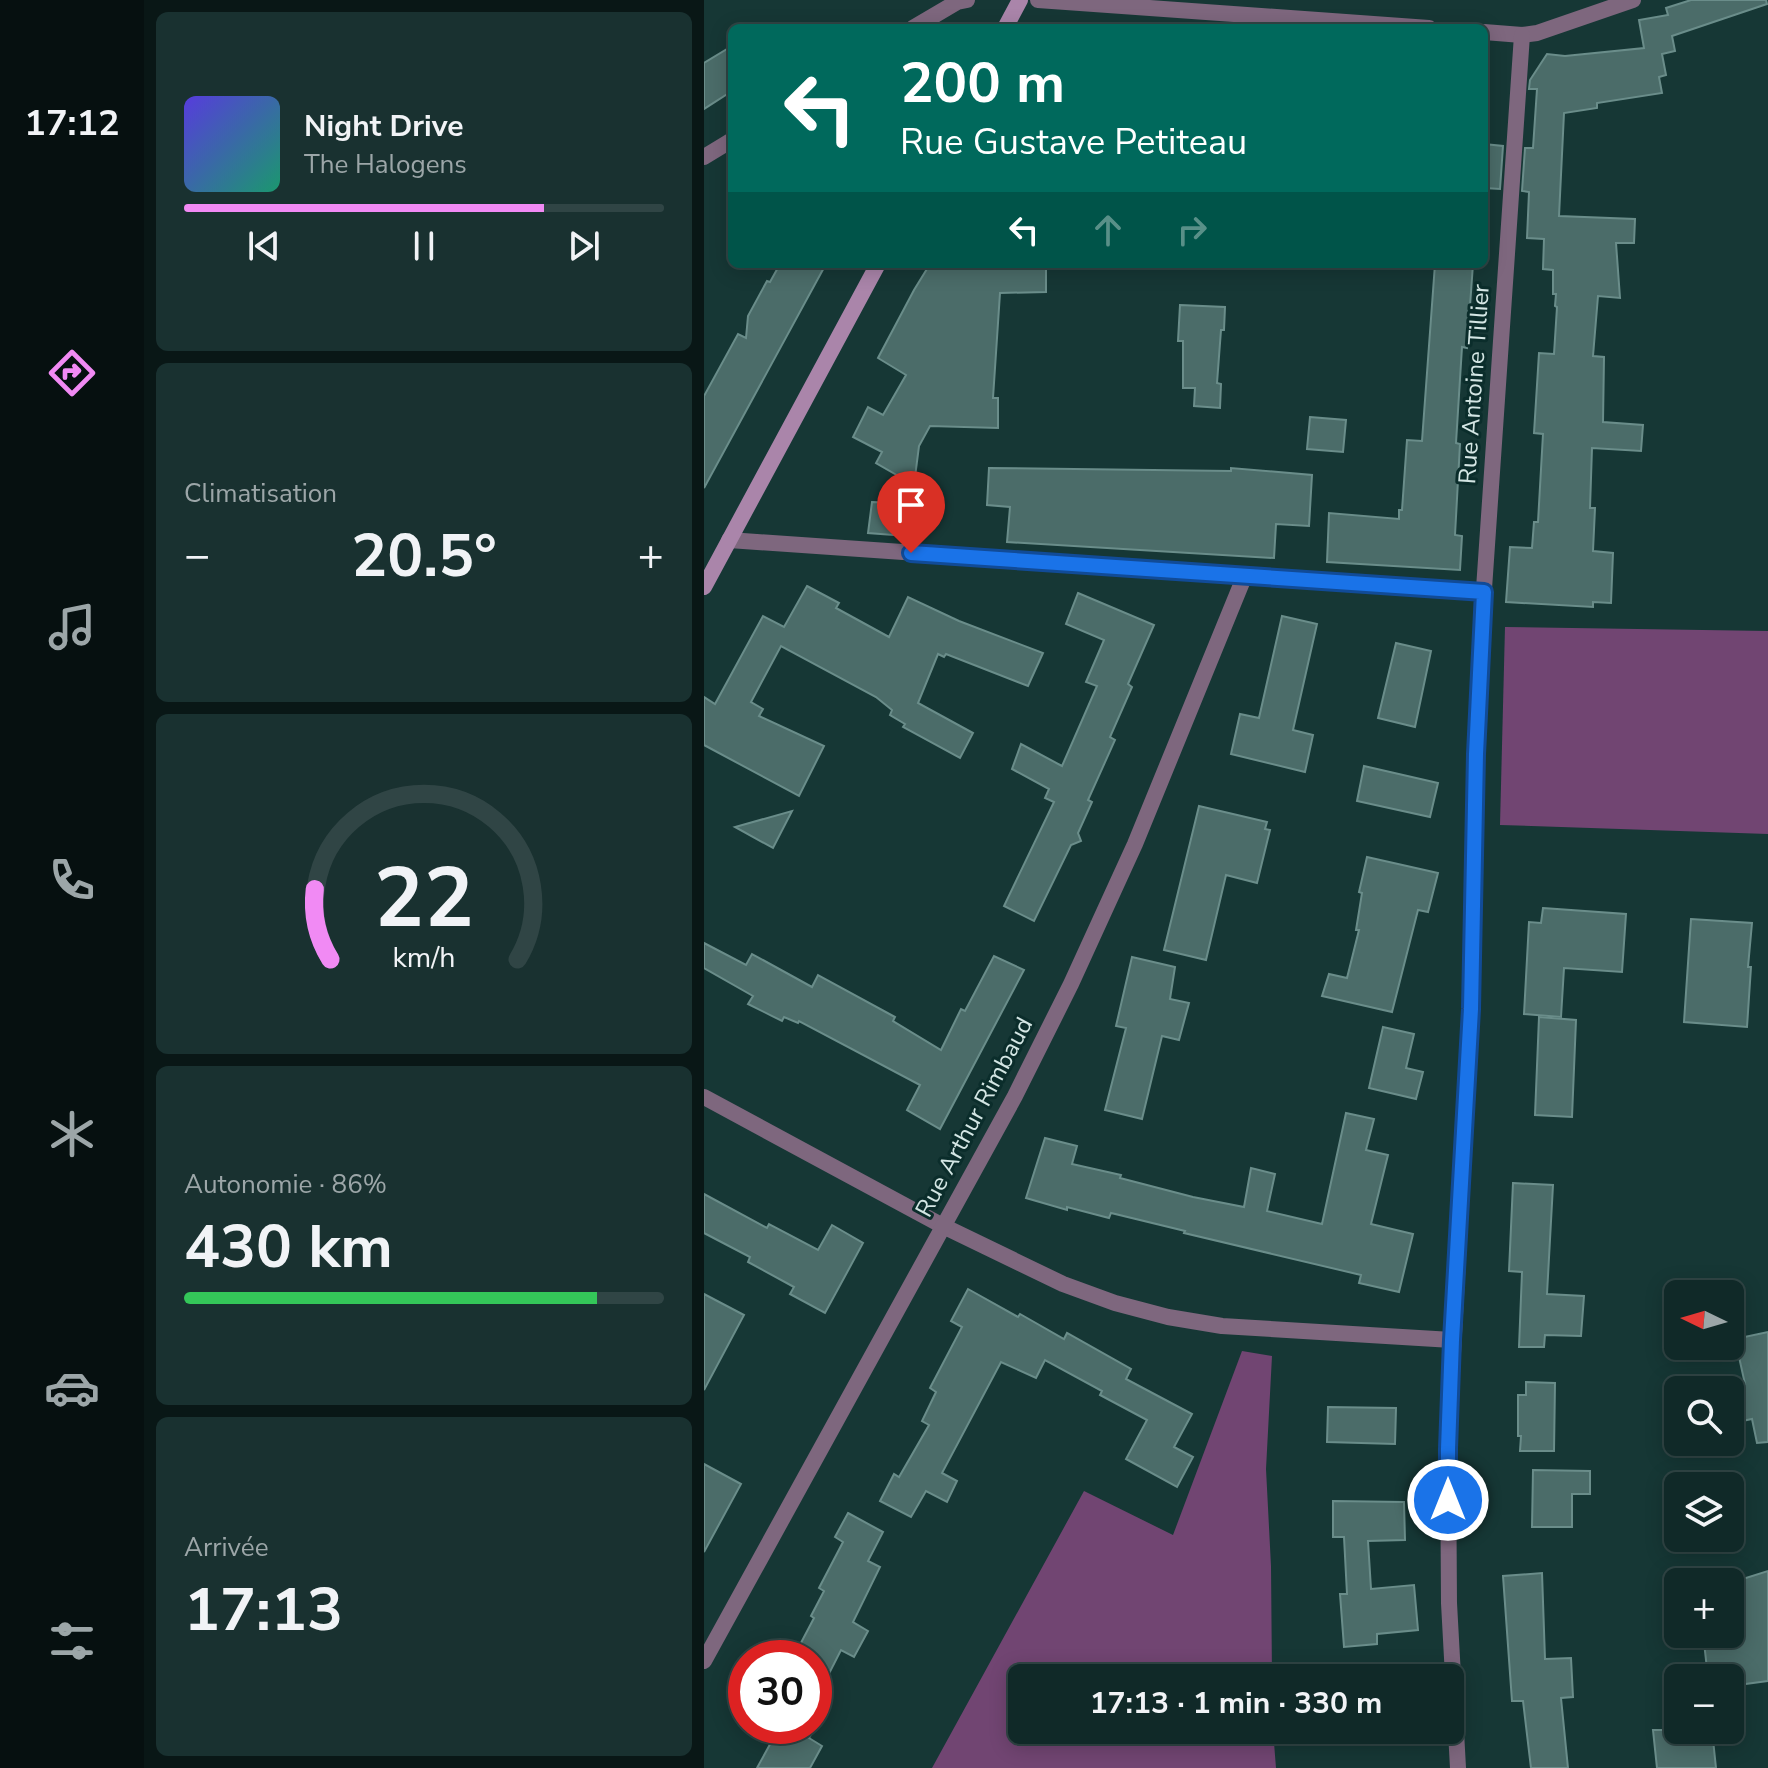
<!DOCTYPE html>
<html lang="fr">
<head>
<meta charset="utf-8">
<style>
  body { margin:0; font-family:"Nunito Sans",sans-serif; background:#193130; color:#f1f3f6; height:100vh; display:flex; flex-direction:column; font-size:30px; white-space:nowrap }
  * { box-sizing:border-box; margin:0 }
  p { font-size:26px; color:#9ca6a8 }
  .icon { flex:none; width:44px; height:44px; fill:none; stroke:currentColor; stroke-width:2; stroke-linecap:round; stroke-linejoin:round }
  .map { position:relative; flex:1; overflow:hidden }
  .sheet { display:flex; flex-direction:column; gap:12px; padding:12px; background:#091716; width:560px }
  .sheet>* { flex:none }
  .banner { position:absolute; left:24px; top:24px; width:760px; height:244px; border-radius:12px; box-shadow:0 4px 20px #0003,0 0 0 2px #304545; background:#00695c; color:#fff; overflow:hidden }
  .needle { width:52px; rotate:275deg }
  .tools { position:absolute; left:960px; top:1280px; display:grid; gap:16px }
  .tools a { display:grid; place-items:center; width:80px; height:80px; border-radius:12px; background:#102928; box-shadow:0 4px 20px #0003,0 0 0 2px #304545; font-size:40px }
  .speed { position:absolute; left:24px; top:1640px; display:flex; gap:16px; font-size:40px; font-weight:700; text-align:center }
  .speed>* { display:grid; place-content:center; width:104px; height:104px; border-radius:50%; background:#102928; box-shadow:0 4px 20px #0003,0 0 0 2px #304545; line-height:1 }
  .speed .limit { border:12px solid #d22; background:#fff; color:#111 }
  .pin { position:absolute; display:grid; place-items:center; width:68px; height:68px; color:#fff; margin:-82px -34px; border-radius:50% 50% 50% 0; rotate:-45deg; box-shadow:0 0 8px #0007 }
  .pin .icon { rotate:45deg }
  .me { position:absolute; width:88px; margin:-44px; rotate:0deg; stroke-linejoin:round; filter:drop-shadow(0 0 6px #0008) }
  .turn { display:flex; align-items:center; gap:28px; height:168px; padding:0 40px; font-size:36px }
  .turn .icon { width:104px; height:104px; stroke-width:2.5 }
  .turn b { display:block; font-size:56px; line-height:68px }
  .lanes { display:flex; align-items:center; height:76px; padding:0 40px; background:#0003; justify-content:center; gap:40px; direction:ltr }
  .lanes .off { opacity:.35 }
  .big { font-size:60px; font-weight:700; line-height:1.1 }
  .sheet .widget { flex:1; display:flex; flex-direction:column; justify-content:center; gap:12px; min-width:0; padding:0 28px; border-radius:12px; background:#193130 }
  .sheet .dial { align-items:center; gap:0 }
  .dial svg { height:208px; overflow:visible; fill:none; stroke:#304545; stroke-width:7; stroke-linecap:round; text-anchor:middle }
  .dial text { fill:#f1f3f6; stroke:none }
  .song { display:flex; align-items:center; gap:24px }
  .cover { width:96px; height:96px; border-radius:12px; background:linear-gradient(135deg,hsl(250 70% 55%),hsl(160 70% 35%)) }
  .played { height:8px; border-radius:4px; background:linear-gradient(90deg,#f18af4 75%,#304545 75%) }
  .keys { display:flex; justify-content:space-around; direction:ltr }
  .heat { display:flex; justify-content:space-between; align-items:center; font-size:44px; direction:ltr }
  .charge { height:12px; border-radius:6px; background:linear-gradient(90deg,#34c759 86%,#304545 0) }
  .trip { position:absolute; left:304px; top:1664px; width:456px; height:80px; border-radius:12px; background:#102928; box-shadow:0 4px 20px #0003,0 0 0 2px #304545; font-weight:700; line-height:80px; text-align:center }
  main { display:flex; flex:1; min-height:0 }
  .dock { display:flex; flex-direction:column; width:144px; justify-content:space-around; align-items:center; background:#061010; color:#9ca6a8 }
  .dock .icon { width:56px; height:56px }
  .dock .selected { color:#f18af4 }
  .dock b { font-size:36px; color:#f1f3f6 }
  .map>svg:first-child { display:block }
  .green { fill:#714572 }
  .building { fill:#4b6c69; stroke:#6a8d8a; stroke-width:2 }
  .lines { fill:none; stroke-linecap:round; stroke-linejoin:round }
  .minor { stroke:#7e677e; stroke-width:16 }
  .secondary { stroke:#aa85aa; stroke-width:16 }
  .route-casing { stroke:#114b97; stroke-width:20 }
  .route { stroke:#1a73e8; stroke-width:14 }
  .labels { text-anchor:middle; stroke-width:6; stroke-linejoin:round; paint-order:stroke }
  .street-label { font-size:24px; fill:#d4e6e4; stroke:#0b2d2b }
</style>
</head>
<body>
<main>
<nav class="dock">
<b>17:12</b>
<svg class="icon selected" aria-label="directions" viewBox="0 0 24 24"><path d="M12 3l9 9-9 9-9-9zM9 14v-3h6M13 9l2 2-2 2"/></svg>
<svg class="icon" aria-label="music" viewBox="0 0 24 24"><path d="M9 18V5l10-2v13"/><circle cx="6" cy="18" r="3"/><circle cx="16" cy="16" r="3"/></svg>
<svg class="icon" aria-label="phone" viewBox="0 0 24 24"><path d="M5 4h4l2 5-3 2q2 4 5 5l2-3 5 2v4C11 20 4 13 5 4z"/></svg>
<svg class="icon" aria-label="climate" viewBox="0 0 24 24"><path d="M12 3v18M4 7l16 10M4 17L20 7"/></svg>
<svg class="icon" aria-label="car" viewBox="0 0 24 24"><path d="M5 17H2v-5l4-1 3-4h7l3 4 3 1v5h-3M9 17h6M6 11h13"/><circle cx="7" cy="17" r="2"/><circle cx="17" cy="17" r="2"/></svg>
<svg class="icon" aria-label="filters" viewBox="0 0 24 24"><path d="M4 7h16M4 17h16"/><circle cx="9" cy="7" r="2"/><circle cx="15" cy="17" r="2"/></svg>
</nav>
<section class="sheet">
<div class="widget">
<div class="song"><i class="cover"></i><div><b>Night Drive</b><p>The Halogens</p></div></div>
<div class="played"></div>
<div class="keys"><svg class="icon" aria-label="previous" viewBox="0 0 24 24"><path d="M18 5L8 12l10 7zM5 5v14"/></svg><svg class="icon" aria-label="pause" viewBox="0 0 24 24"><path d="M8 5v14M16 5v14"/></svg><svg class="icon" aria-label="next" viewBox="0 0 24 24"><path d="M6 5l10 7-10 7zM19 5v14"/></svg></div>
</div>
<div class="widget"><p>Climatisation</p>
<div class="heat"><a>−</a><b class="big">20.5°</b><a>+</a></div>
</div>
<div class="widget dial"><svg viewBox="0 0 100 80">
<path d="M14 69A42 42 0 1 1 86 69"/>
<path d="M14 69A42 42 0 0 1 8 42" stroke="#f18af4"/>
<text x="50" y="56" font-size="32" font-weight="700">22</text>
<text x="50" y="72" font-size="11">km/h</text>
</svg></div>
<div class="widget"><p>Autonomie · 86%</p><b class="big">430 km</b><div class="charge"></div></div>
<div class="widget"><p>Arrivée</p><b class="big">17:13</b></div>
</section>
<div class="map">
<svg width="1064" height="1768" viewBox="0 0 1064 1768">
  <rect width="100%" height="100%" fill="#163735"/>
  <!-- green -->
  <g class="green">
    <polygon points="801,627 1064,631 1064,834 796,825"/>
    <polygon points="538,1351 568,1356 562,1469 567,1566 568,1678 318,1678 318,1730 569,1730 572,1768 228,1768 380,1491 469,1535"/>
  </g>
  <!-- building -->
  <g class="building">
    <polygon points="987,0 1062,0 1063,4 968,36 971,51 958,54 962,75 955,77 958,93 893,103 893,108 860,113 855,216 931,219 930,243 912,243 916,298 894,296 889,356 900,357 899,422 939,425 937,451 888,448 886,508 891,508 889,551 909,553 907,603 889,602 889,607 802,602 806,547 828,548 830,522 834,522 839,434 830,433 835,353 850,354 853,307 851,306 852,294 849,294 849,270 839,269 840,239 823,238 825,192 818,191 821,148 829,148 833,89 825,89 826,80 843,54 861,56 940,48 935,20 964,15 962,8"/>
    <polygon points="28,46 28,91 0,109 0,63"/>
    <polygon points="780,144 799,146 796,189 780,188"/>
    <polygon points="76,264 122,264 0,488 0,396 34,334 42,338 44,316 63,281 66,282"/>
    <polygon points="226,264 293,264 299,268 342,269 342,292 296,293 289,398 294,398 294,428 226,426 215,446 210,485 172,463 178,452 149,437 164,407 179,415 202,375 174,358 210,290"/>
    <polygon points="731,264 769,264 763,348 758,347 752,443 756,444 751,535 758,536 756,570 623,562 625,513 695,519 695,510 698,510 703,440 718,441"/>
    <polygon points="476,305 521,307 520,330 517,330 513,383 517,384 516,408 490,406 491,388 479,388 479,341 474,341"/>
    <polygon points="606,417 642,420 639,452 603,449"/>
    <polygon points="285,468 527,471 527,468 608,475 605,526 572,524 570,558 303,542 306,507 283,505"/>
    <polygon points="168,502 192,503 189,535 164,533"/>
    <polygon points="103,586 135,603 132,608 185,637 204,597 255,621 339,653 324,686 242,654 240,657 234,654 214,703 269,733 256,758 199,727 201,724 186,715 188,710 172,697 77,646 47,702 59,709 55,716 120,746 95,796 0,745 0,697 11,704 59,616 80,627"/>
    <polygon points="374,593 450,625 424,684 428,687 406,737 411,740 384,800 388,802 374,833 377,841 367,845 330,921 300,906 350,802 341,798 345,789 308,769 317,744 358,766 393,686 382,682 400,640 362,624"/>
    <polygon points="578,616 613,624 589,730 609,735 601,772 527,754 536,714 555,718"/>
    <polygon points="692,643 727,651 711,727 674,718"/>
    <polygon points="660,766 734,783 726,817 653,801"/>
    <polygon points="495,806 563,822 561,829 566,830 553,883 522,875 502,960 460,950"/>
    <polygon points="88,811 69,848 31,827"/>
    <polygon points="663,857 734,873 724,912 714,910 688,1012 618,996 625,974 643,978 655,930 652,930 658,893 655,892"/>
    <polygon points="839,908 922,914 918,972 860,968 857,1017 820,1014 825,922 837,923"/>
    <polygon points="987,919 1048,923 1044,967 1047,967 1043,1027 980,1022"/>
    <polygon points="0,943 42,965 48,954 108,987 114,975 191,1017 189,1021 237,1050 257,1009 261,1011 290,956 320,970 236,1129 203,1110 216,1085 95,1021 94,1023 80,1017 78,1021 44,1004 49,996 0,968"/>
    <polygon points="428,957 471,967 466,999 485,1003 475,1040 458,1036 438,1119 401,1110 422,1028 412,1026"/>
    <polygon points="835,1017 872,1020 868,1117 831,1115"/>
    <polygon points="679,1027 710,1034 702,1068 719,1072 712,1099 665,1088"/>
    <polygon points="642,1113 670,1119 662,1150 684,1155 667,1224 709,1234 695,1292 655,1283 657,1275 480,1233 481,1231 407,1213 405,1218 363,1207 363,1210 322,1198 341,1138 373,1146 368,1164 417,1175 416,1178 489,1197 540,1207 547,1168 571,1174 563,1211 618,1224"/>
    <polygon points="809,1183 849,1185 843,1294 880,1296 877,1336 841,1335 840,1347 815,1347 818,1272 805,1271"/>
    <polygon points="0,1194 63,1228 65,1224 114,1250 128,1225 159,1243 121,1313 86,1294 90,1287 44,1262 46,1257 0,1233"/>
    <polygon points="264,1289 314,1317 316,1314 360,1339 363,1333 427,1369 422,1379 488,1414 470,1447 489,1457 473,1487 422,1459 443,1420 396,1395 398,1391 341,1360 332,1378 297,1362 238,1473 253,1481 243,1502 222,1491 207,1517 176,1501 190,1474 195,1477 225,1425 218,1421 232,1392 226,1388 258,1327 247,1321"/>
    <polygon points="0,1294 40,1315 0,1390"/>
    <polygon points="1064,1332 1064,1442 1053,1443 1048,1419 1033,1422 1026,1388 1041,1384 1031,1339"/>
    <polygon points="822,1382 851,1383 850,1451 816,1451 817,1436 814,1436 814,1395 822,1395"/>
    <polygon points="624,1407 692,1408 691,1444 623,1442"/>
    <polygon points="0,1464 37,1484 0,1552"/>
    <polygon points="829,1470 886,1471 886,1494 868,1494 868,1527 828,1527"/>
    <polygon points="629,1501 700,1502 701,1540 664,1541 667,1589 710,1585 714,1630 673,1634 673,1644 640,1647 636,1594 643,1594 640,1537 629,1537"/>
    <polygon points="144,1513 179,1532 164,1561 176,1567 149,1622 164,1631 150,1657 137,1650 110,1703 110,1658 89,1658 110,1618 107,1616 120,1591 115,1588 139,1542 131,1537"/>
    <polygon points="1064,1571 1064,1681 1026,1686 1026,1678 1004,1678 1000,1642 1032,1638 1026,1583"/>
    <polygon points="838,1573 841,1659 867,1658 869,1697 857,1698 864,1768 827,1768 819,1701 808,1701 799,1576"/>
    <polygon points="76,1726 112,1726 105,1738 118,1746 106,1768 53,1768"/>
    <polygon points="949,1730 1008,1730 1012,1768 953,1768"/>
  </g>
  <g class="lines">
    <!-- minor -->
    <g class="minor">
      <polyline points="334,0 725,28"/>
      <polyline points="209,28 253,2 263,0"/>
      <polyline points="780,32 818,35 833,33 929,0"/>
      <polyline points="0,157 28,140"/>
      <polyline points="25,540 780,592"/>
      <polyline points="0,1097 239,1226 359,1284 411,1303 464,1317 518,1326 748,1340"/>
      <polyline points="0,1661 311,1096 367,984 431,844 541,575"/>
      <polyline points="754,1768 745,1603 744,1449 767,1009 770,833 778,618 818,35"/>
    </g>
    <!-- secondary -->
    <g class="secondary">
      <polyline points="301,28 316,0"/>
      <polyline points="0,587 174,264"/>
    </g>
  </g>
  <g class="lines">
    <defs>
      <polyline id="route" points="207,553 780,592 772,754 767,1009 748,1340 744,1449 744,1500"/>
    </defs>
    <!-- route casing -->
    <use href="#route" class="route-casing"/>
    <!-- route -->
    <use href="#route" class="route"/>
  </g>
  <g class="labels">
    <!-- street labels -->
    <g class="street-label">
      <text transform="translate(770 384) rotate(-86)" y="8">Rue Antoine Tillier</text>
      <text transform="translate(270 1117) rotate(-62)" y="8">Rue Arthur Rimbaud</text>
    </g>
  </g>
</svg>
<div class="tools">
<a><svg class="needle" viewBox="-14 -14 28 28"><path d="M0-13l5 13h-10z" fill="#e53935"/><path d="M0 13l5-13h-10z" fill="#9ca6a8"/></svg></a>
<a><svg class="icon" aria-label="search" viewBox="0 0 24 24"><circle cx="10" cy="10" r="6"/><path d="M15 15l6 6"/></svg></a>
<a><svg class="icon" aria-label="layers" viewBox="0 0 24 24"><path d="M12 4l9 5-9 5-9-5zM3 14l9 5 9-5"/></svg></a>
<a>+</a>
<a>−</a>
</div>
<div class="speed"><div class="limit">30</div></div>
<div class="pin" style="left:207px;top:553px;background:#d93025"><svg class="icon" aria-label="arrive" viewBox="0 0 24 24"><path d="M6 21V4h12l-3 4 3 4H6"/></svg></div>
<svg class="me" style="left:744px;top:1500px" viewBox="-20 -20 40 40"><circle r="17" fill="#1a73e8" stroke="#fff" stroke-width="3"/><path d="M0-11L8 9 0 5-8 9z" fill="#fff"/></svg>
<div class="trip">17:13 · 1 min · 330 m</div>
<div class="banner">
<div class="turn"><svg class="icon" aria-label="left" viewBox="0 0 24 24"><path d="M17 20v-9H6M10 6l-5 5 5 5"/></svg><div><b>200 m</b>Rue Gustave Petiteau</div></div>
<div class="lanes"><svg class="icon" aria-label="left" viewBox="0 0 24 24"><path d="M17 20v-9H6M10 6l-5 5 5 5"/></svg><svg class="icon off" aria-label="ahead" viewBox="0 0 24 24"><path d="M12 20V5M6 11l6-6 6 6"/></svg><svg class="icon off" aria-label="right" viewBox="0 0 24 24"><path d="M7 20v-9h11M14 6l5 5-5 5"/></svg></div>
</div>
</div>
</main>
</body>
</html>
